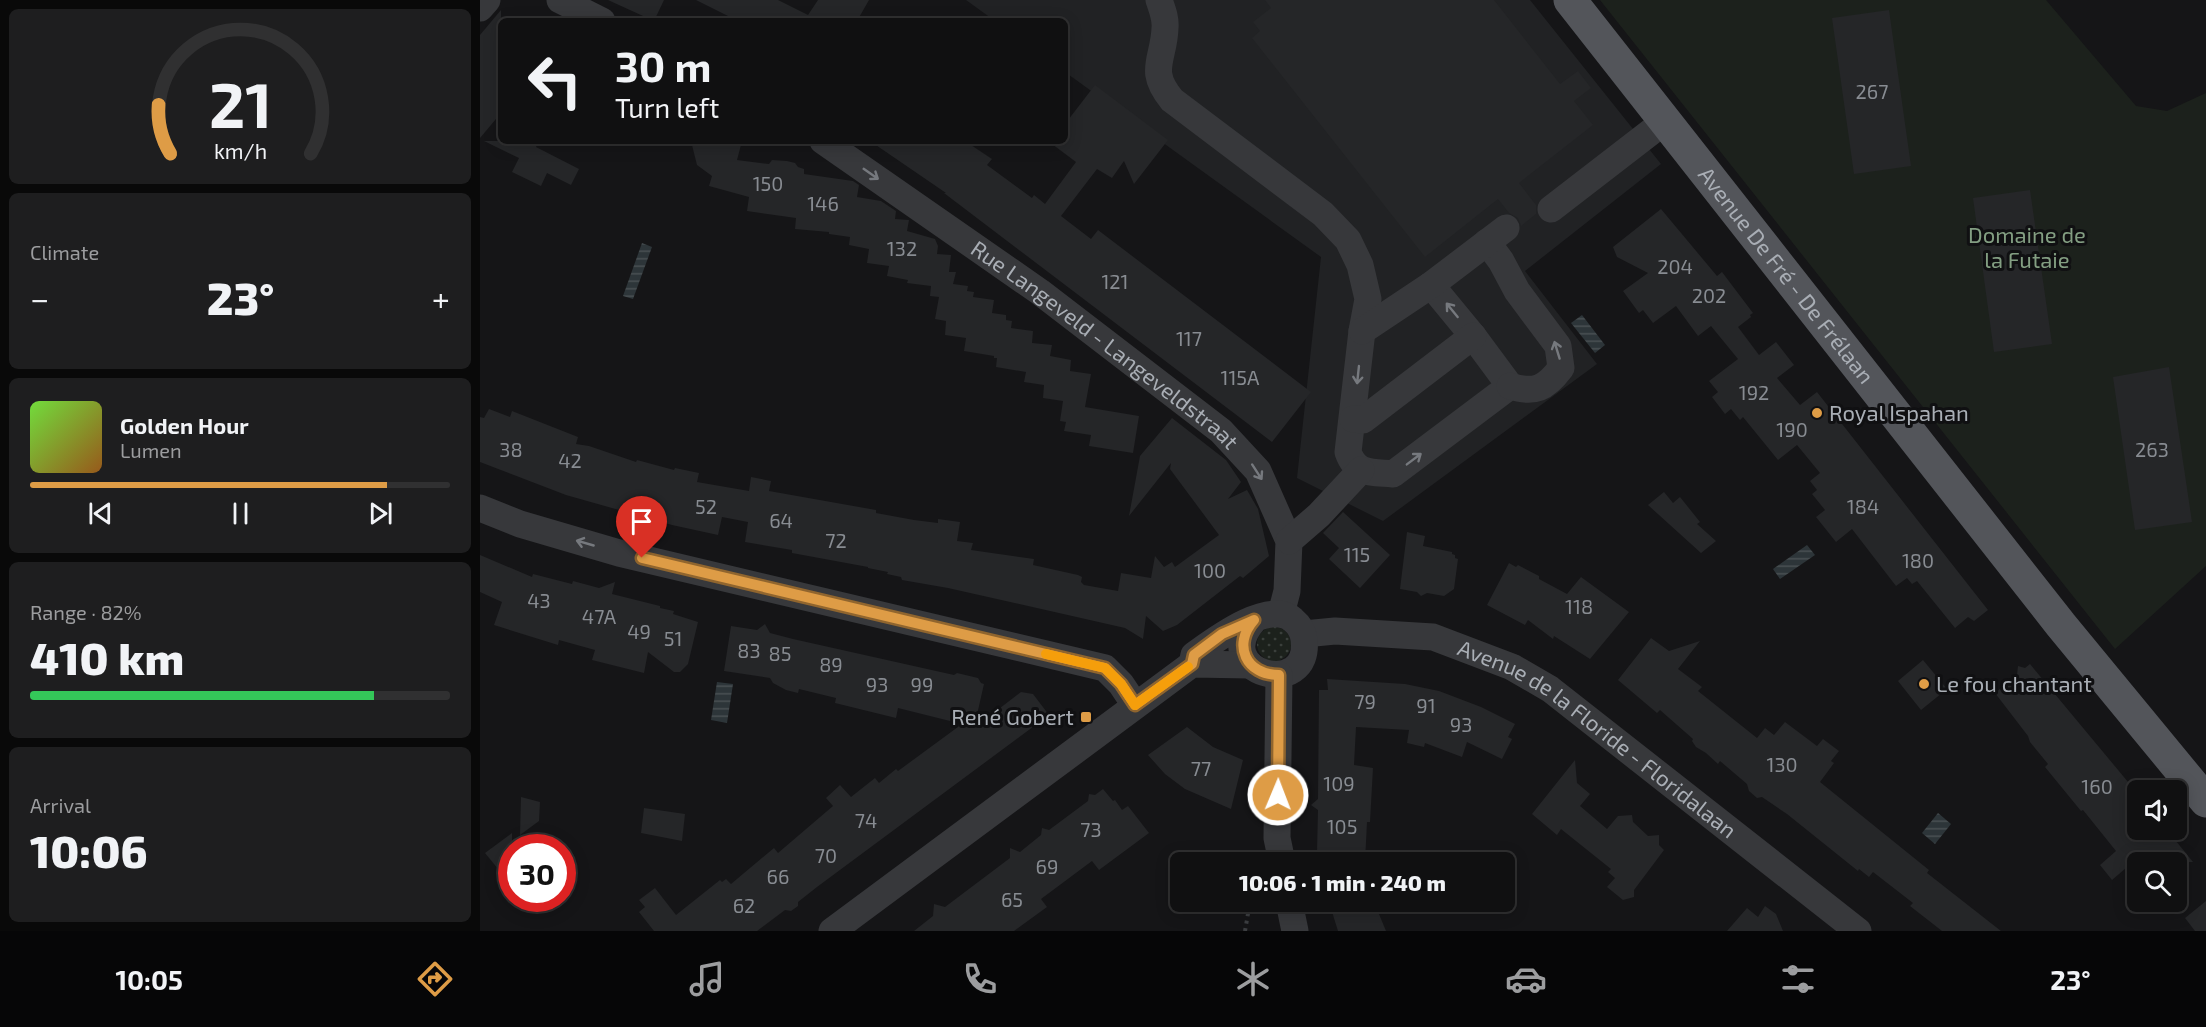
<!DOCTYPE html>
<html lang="en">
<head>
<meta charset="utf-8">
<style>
  body { margin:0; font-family:"Exo 2",sans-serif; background:#1e1e1f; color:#f1f3f6; height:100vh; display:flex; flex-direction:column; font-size:22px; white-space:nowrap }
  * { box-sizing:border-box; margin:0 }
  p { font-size:20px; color:#9c9d9f }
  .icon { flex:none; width:33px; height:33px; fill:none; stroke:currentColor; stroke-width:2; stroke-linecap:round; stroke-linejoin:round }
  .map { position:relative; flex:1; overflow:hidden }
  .panel { display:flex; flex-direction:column; gap:9px; padding:9px; background:#090909; width:480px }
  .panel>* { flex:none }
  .top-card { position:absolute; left:18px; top:18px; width:570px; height:126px; border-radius:9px; box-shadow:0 3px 15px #0003,0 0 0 2px #303031; background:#101011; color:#f1f3f6; overflow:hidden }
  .tools { position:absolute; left:1647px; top:780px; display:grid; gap:12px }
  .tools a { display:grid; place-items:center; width:60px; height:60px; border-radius:9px; background:#101011; box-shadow:0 3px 15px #0003,0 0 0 2px #303031; font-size:30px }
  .speed { position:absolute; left:18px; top:834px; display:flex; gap:12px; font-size:30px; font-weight:700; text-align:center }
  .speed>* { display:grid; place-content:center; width:78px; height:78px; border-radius:50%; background:#101011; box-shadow:0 3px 15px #0003,0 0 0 2px #303031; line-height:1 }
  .speed .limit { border:9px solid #d22; background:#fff; color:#111 }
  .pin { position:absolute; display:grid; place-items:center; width:51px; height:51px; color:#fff; margin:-62px -26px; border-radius:50% 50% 50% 0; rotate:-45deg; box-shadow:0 0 6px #0007 }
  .pin .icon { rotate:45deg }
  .me { position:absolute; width:66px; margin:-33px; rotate:1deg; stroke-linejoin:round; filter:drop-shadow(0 0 4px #0008) }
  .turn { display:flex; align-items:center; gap:21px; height:126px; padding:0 18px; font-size:27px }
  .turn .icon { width:78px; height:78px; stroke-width:2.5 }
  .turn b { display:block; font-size:42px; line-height:51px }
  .big { font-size:45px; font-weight:800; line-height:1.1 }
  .panel .card { flex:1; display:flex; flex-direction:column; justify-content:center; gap:9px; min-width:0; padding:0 21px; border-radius:9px; background:#1e1e1f }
  .panel .dial { align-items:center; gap:0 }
  .dial svg { height:156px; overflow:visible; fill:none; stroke:#303031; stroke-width:7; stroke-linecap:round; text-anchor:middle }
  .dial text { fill:#f1f3f6; stroke:none }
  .song { display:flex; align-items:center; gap:18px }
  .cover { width:72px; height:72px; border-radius:9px; background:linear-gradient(135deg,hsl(100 70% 55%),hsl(30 70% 35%)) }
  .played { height:6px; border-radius:3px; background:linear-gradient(90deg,#de9c46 85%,#303031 85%) }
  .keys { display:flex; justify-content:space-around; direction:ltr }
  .heat { display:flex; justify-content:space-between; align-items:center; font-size:33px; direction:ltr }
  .charge { height:9px; border-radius:4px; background:linear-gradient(90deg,#34c759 82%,#303031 0) }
  .trip { position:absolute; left:690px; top:852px; width:345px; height:60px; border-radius:9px; background:#101011; box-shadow:0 3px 15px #0003,0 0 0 2px #303031; font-weight:800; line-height:60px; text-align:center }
  .menu { display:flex; height:96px; justify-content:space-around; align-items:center; background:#060607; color:#9c9d9f }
  .menu .icon { width:42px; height:42px }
  .menu .selected { color:#de9c46 }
  .menu b { font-size:27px; color:#f1f3f6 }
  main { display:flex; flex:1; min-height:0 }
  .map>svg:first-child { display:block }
  .built { fill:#212224 }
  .grass { fill:url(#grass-dots) }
  .garden { fill:#1c211c }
  .water { fill:url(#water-rules) }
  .building { fill:#252628 }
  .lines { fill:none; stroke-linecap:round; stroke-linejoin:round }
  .path { stroke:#3d3f42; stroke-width:4; stroke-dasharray:3 4.5; stroke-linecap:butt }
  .minor { stroke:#37383b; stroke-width:27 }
  .major { stroke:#53555a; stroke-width:33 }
  .oneway { stroke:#76797e }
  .route-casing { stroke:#90652e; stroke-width:15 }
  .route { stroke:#de9c46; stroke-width:10 }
  .slow { stroke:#f59e0b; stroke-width:10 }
  .poi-dot { fill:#de9c46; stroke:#101012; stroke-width:2 }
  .labels { text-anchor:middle; stroke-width:6; stroke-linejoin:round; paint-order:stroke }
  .number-label { font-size:20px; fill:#888c92 }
  .park-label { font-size:22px; fill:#839e82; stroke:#101012 }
  .street-label { font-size:22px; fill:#a9aeb5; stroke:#101012 }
  .poi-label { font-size:22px; fill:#a9aeb5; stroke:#101012; text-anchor:start }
</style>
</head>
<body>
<main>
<section class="panel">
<div class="card dial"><svg viewBox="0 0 100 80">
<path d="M14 69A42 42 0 1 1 86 69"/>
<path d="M14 69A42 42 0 0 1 8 44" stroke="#de9c46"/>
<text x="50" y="56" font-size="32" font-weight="700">21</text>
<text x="50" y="72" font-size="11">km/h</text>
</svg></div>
<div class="card"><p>Climate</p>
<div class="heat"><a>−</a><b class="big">23°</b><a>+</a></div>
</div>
<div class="card">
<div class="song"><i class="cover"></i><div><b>Golden Hour</b><p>Lumen</p></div></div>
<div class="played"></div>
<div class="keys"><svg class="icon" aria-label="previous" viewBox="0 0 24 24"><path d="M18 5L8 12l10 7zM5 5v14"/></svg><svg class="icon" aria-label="pause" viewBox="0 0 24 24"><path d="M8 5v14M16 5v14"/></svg><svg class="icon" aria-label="next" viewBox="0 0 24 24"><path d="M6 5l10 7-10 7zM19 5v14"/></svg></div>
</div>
<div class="card"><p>Range · 82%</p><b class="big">410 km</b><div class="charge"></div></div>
<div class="card"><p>Arrival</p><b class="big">10:06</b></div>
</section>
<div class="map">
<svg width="1726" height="931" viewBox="0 0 1726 931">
  <defs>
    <pattern id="grass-dots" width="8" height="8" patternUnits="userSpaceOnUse" patternTransform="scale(1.5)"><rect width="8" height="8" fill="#1c211c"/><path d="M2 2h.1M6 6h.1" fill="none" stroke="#3a3f3b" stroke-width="1.8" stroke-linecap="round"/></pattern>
    <pattern id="water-rules" width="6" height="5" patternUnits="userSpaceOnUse" patternTransform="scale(1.5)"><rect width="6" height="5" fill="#2d3539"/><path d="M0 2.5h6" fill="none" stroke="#495053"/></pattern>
  </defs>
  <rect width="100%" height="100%" fill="#151517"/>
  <!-- built -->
  <polygon class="built" points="486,0 1050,0 1181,164 1045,271 1117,364 903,521 817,478 841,257 585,72 585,21 515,21"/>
  <!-- grass -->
  <circle class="grass" cx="794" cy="644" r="17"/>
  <!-- garden -->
  <polygon class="garden" points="1120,0 1566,0 1656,106 1687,111 1726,93 1726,566 1635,649"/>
  <!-- water -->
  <g class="water">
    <polygon points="162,243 172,247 153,299 143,296"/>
    <polygon points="1102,315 1125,345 1115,353 1091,323"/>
    <polygon points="1327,545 1335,555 1300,579 1293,569"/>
    <polygon points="237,682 253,684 247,723 231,720"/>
    <polygon points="1458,813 1471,824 1455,844 1442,833"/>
  </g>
  <!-- building -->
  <g class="building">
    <polygon points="128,0 184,0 174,21"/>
    <polygon points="216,0 298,0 328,15 338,0 389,0 377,21 258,21"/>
    <polygon points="785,0 1014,0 1080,84 1098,71 1111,88 1094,101 1113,125 1039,183 1056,205 1056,214 1041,226 1038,218 1029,213 1018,199 945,257 772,38 780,31 773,22 791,8"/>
    <polygon points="21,10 21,113 0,138 0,35"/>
    <polygon points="1409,10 1431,166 1374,174 1352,18"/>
    <polygon points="615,85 688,140 654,184 644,161 632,178 617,169 581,216 611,239 618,230 831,392 792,442 464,193 466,193 390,141 485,141 512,159 507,165 552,198 554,195 565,204 596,162 568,141 585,141 585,124"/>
    <polygon points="4,141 59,141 56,147 99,169 91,185 67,173 61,186 32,172 39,158"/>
    <polygon points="211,141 262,141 257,160 289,164 292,160 307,161 315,163 318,167 324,169 324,174 373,181 379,185 377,197 401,201 416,211 415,219 429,220 427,231 455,239 458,246 457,254 471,255 469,272 476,272 473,284 488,286 487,291 494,292 493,297 514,300 512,313 526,315 526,320 532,321 531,328 553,331 552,343 572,345 570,356 591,360 590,371 611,374 605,407 659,416 653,453 609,446 611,435 584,431 586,422 580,421 583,401 563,398 564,385 544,382 546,372 516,367 517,358 514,358 514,356 484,351 486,338 465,335 466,321 455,319 459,297 450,296 451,286 427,283 428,280 407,276 409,266 387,263 389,249 369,245 370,237 349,234 349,232 315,229 316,218 267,211 269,197 229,186 232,176 217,165"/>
    <polygon points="1550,190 1572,344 1514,352 1493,198"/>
    <polygon points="1181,209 1237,276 1242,272 1273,313 1270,315 1271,317 1258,327 1279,355 1296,342 1314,365 1297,378 1320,405 1337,392 1508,610 1494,621 1488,617 1475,628 1437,581 1432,584 1427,578 1416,586 1372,529 1356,542 1336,517 1345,510 1332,494 1337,490 1330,481 1340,473 1317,445 1298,460 1263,417 1260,420 1251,409 1245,414 1232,397 1238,392 1229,381 1258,359 1231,326 1218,336 1196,306 1173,323 1163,310 1159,313 1143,291 1168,273 1137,257 1133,247"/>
    <polygon points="1689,367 1712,522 1655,530 1633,377"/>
    <polygon points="9,409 30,417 32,411 98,437 96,444 109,446 156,462 157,460 194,470 195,468 219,473 217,482 269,491 271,477 291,481 289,491 396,510 396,513 434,520 458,523 458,519 480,522 477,541 493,543 491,550 554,559 553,565 598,575 602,577 601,582 604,585 638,591 641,573 671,578 675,556 684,567 692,562 695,567 739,535 690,469 691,463 649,516 660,456 692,418 746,460 761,482 748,499 767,490 778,509 789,556 763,578 760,576 697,625 683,631 666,616 663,639 645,628 468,588 422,580 421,577 407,574 408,572 388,568 388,567 312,553 312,550 265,542 268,522 242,517 238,535 192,525 86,495 0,462 0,417 4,418"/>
    <polygon points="1184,492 1193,503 1200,497 1220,522 1217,524 1236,541 1221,553 1168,505"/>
    <polygon points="863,512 910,555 880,588 849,559 859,548 843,533"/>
    <polygon points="927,532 945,536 943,546 972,552 972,554 975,555 975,558 978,559 974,589 964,596 947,593 941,596 937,592 920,589"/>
    <polygon points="0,555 52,577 53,574 92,584 93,581 119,588 135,582 132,594 180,606 180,608 194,611 193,614 218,622 208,664 200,672 194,672 168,652 164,673 112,660 115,650 79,640 78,645 14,625 22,602 0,592"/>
    <polygon points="1029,563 1036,567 1038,565 1059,576 1059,579 1087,594 1101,577 1149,612 1110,659 1074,636 1073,639 1048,620 1045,625 1007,605"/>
    <polygon points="285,624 290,633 313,639 474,675 477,673 498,678 501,683 504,684 494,728 541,692 553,694 569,715 337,887 318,902 318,906 311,911 305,910 277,931 174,931 159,912 165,907 159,900 175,888 196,915 240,880 242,882 246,879 251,884 294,848 298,853 353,806 346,798 360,785 371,797 395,778 399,783 416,769 418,771 482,724 418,708 416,718 355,703 356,698 319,689 318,693 306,690 293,683 290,678 244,671 251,626 277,630"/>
    <polygon points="1171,638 1189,651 1220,641 1198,669 1222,687 1218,691 1277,738 1285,728 1294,735 1305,722 1337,746 1343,739 1359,751 1351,761 1354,763 1340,782 1449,870 1447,873 1521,931 1462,931 1430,906 1433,903 1393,872 1389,877 1379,869 1378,871 1307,814 1282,797 1277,798 1269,791 1267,784 1240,761 1238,764 1226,753 1216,747 1212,741 1213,739 1180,710 1177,713 1138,680"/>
    <polygon points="1443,660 1467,689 1441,710 1418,681"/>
    <polygon points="1550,664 1658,794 1658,830 1687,830 1713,862 1653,862 1632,880 1620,865 1636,851 1603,810 1601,811 1565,767 1568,764 1550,742 1548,736 1515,693 1537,675 1538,666 1545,668"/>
    <polygon points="847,679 925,684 959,691 1001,707 1035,724 1028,737 1032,739 1022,759 987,742 982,757 945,743 944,747 927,743 929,730 876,727 874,765 893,768 890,822 887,822 885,862 840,862 841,852 837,852 838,810 831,805 838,799 839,690 848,690"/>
    <polygon points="707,727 733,747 763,760 751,809 705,789 685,774 668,755"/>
    <polygon points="1095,760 1097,783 1110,794 1100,806 1127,829 1138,816 1152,815 1153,822 1168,836 1179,835 1179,845 1184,850 1154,890 1154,897 1143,900 1127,887 1135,878 1128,872 1131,869 1081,829 1077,835 1052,814"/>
    <polygon points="623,789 633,801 635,800 642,810 648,806 669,833 619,870 612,861 561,899 567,907 534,931 434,931 453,916 454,904 465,907 530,858 530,848 540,852 561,835 562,828 569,830 608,801 609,794 615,795"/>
    <polygon points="41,797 60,802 59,821 40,835"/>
    <polygon points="164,808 205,814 202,841 161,833"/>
    <polygon points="32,833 32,886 5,853"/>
    <polygon points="1726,901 1726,931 1715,931 1705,918"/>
    <polygon points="849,902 894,902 906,931 858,931"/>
    <polygon points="1285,906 1296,914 1303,931 1247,931 1267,908 1278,917"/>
  </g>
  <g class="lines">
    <!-- path -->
    <polyline class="path" points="765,931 770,902"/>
    <!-- minor -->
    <g class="minor">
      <polyline points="80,0 122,21"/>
      <path d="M679,0c3,9 7,18 6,28 -1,32 -18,42 7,72l151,114 25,26 12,25 8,34 -6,32 -14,121c8,23 24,20 45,22l117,-88 -37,-50 -42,-51"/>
      <polyline points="0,8 7,0"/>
      <path id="s1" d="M343,141l217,151 181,139 37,40 31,70 -2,50 -6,23"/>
      <polyline points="1071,209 1185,121"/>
      <path d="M1007,242l14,19 16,30 41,55 3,22c-15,20 -26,26 -51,18"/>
      <polyline points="882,331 951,285 1026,228"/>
      <polyline points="873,419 883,420 993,336"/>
      <polyline points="0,508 40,524 139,553 625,668 641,684 655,705"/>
      <polyline points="809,541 839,515 881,470"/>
      <path id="s2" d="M824,634l31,-3 98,6 79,30 38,22 308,242"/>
      <path d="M712,664l2,-9c21,-15 75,-56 99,-35 6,5 10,12 11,19 8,62 -97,34 -50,-19"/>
      <polyline points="799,675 797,838 802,862"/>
      <polyline points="809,902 815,931"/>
      <polyline points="352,931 712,664 770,665"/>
    </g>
    <!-- major -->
    <path class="major" id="s3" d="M1090,0l491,625 145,176"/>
  </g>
  <!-- one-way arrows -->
  <defs><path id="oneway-shaft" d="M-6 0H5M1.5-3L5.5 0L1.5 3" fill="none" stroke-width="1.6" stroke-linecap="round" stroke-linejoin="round" transform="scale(1.5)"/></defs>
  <g class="oneway">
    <use href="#oneway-shaft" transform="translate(391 174) rotate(35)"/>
    <use href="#oneway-shaft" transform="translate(972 310) rotate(-129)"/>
    <use href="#oneway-shaft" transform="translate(1077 350) rotate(-107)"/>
    <use href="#oneway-shaft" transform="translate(878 375) rotate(96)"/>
    <use href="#oneway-shaft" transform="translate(934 459) rotate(-37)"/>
    <use href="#oneway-shaft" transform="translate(777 472) rotate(57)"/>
    <use href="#oneway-shaft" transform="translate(105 543) rotate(-164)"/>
  </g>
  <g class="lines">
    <defs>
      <path id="route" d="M162,558l463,110 16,16 14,21 57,-41 2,-9 28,-21 32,-14c-22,25 -8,55 25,55l-1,120"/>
    </defs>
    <!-- route casing -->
    <use href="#route" class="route-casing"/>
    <!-- route -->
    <use href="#route" class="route"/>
    <!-- slow -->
    <polyline class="slow" points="566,654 625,668 641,684 655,705 708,667"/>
  </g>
  <!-- markers -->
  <g class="poi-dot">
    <circle cx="1337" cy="413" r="6"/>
    <circle cx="1444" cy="684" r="6"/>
    <rect x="600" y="711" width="12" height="12" rx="3"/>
  </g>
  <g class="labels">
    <!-- number labels -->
    <g class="number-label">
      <text x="1392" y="99">267</text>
      <text x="288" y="191">150</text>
      <text x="343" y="211">146</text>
      <text x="422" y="256">132</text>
      <text x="1195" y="274">204</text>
      <text x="635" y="289">121</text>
      <text x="1229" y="303">202</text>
      <text x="709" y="346">117</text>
      <text x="760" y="385">115A</text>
      <text x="1274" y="400">192</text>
      <text x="1312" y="437">190</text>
      <text x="31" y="457">38</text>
      <text x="1672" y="457">263</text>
      <text x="90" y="468">42</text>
      <text x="226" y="514">52</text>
      <text x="1383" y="514">184</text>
      <text x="301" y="528">64</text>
      <text x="356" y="548">72</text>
      <text x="877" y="562">115</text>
      <text x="1438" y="568">180</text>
      <text x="730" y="578">100</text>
      <text x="59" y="608">43</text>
      <text x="1099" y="614">118</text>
      <text x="119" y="624">47A</text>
      <text x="159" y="639">49</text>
      <text x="193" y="646">51</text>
      <text x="269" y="658">83</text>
      <text x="300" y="661">85</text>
      <text x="351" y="672">89</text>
      <text x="397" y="692">93</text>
      <text x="442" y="692">99</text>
      <text x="885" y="709">79</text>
      <text x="946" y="713">91</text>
      <text x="981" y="732">93</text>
      <text x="1302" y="772">130</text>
      <text x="721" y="776">77</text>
      <text x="859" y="791">109</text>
      <text x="1617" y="794">160</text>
      <text x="386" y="828">74</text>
      <text x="862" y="834">105</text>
      <text x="611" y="837">73</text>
      <text x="346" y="863">70</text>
      <text x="567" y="874">69</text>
      <text x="298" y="884">66</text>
      <text x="532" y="907">65</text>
      <text x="264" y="913">62</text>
    </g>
    <!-- park labels -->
    <g class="park-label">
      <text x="1547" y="243">Domaine de<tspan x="1547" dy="25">la Futaie</tspan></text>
    </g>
    <!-- street labels -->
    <g class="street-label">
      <text dy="8" stroke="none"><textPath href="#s3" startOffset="350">Avenue De Fré - De Frélaan</textPath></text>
      <text dy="8" stroke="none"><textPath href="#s1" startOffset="348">Rue Langeveld - Langeveldstraat</textPath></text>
      <text dy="8" stroke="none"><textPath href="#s2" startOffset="324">Avenue de la Floride - Floridalaan</textPath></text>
    </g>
    <!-- poi labels -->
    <g class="poi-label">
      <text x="1349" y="421">Royal Ispahan</text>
      <text x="1456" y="692">Le fou chantant</text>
      <text x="594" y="725" text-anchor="end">René Gobert</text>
    </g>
  </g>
</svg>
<div class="tools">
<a><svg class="icon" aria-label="sound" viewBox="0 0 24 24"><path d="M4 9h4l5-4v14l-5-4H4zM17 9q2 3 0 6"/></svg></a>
<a><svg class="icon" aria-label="search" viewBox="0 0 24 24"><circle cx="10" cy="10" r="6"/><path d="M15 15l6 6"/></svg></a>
</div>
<div class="speed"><div class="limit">30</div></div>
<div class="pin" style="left:162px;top:558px;background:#d93025"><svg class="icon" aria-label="arrive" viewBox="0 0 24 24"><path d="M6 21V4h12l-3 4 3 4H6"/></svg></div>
<svg class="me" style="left:798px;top:795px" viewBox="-20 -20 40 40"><circle r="17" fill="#de9c46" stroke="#fff" stroke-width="3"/><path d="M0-11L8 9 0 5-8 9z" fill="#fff"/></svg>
<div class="trip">10:06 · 1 min · 240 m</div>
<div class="top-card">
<div class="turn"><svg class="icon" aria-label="left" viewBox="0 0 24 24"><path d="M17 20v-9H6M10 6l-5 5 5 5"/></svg><div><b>30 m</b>Turn left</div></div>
</div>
</div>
</main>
<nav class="menu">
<b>10:05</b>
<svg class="icon selected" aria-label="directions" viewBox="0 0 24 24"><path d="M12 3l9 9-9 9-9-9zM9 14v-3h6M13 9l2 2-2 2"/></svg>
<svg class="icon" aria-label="music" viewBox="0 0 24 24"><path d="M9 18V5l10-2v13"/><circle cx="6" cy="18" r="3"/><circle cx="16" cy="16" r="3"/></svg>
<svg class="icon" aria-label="phone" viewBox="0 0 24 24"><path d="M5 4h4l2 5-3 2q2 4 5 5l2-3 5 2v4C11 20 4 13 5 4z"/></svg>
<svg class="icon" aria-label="climate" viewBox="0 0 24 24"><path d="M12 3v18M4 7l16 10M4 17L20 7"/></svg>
<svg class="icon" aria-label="car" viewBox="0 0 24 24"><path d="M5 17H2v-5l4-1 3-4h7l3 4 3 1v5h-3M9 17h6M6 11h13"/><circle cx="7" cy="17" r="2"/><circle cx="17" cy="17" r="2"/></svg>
<svg class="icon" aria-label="filters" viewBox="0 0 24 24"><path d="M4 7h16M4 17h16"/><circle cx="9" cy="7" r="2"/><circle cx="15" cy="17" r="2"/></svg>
<b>23°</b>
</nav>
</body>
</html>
